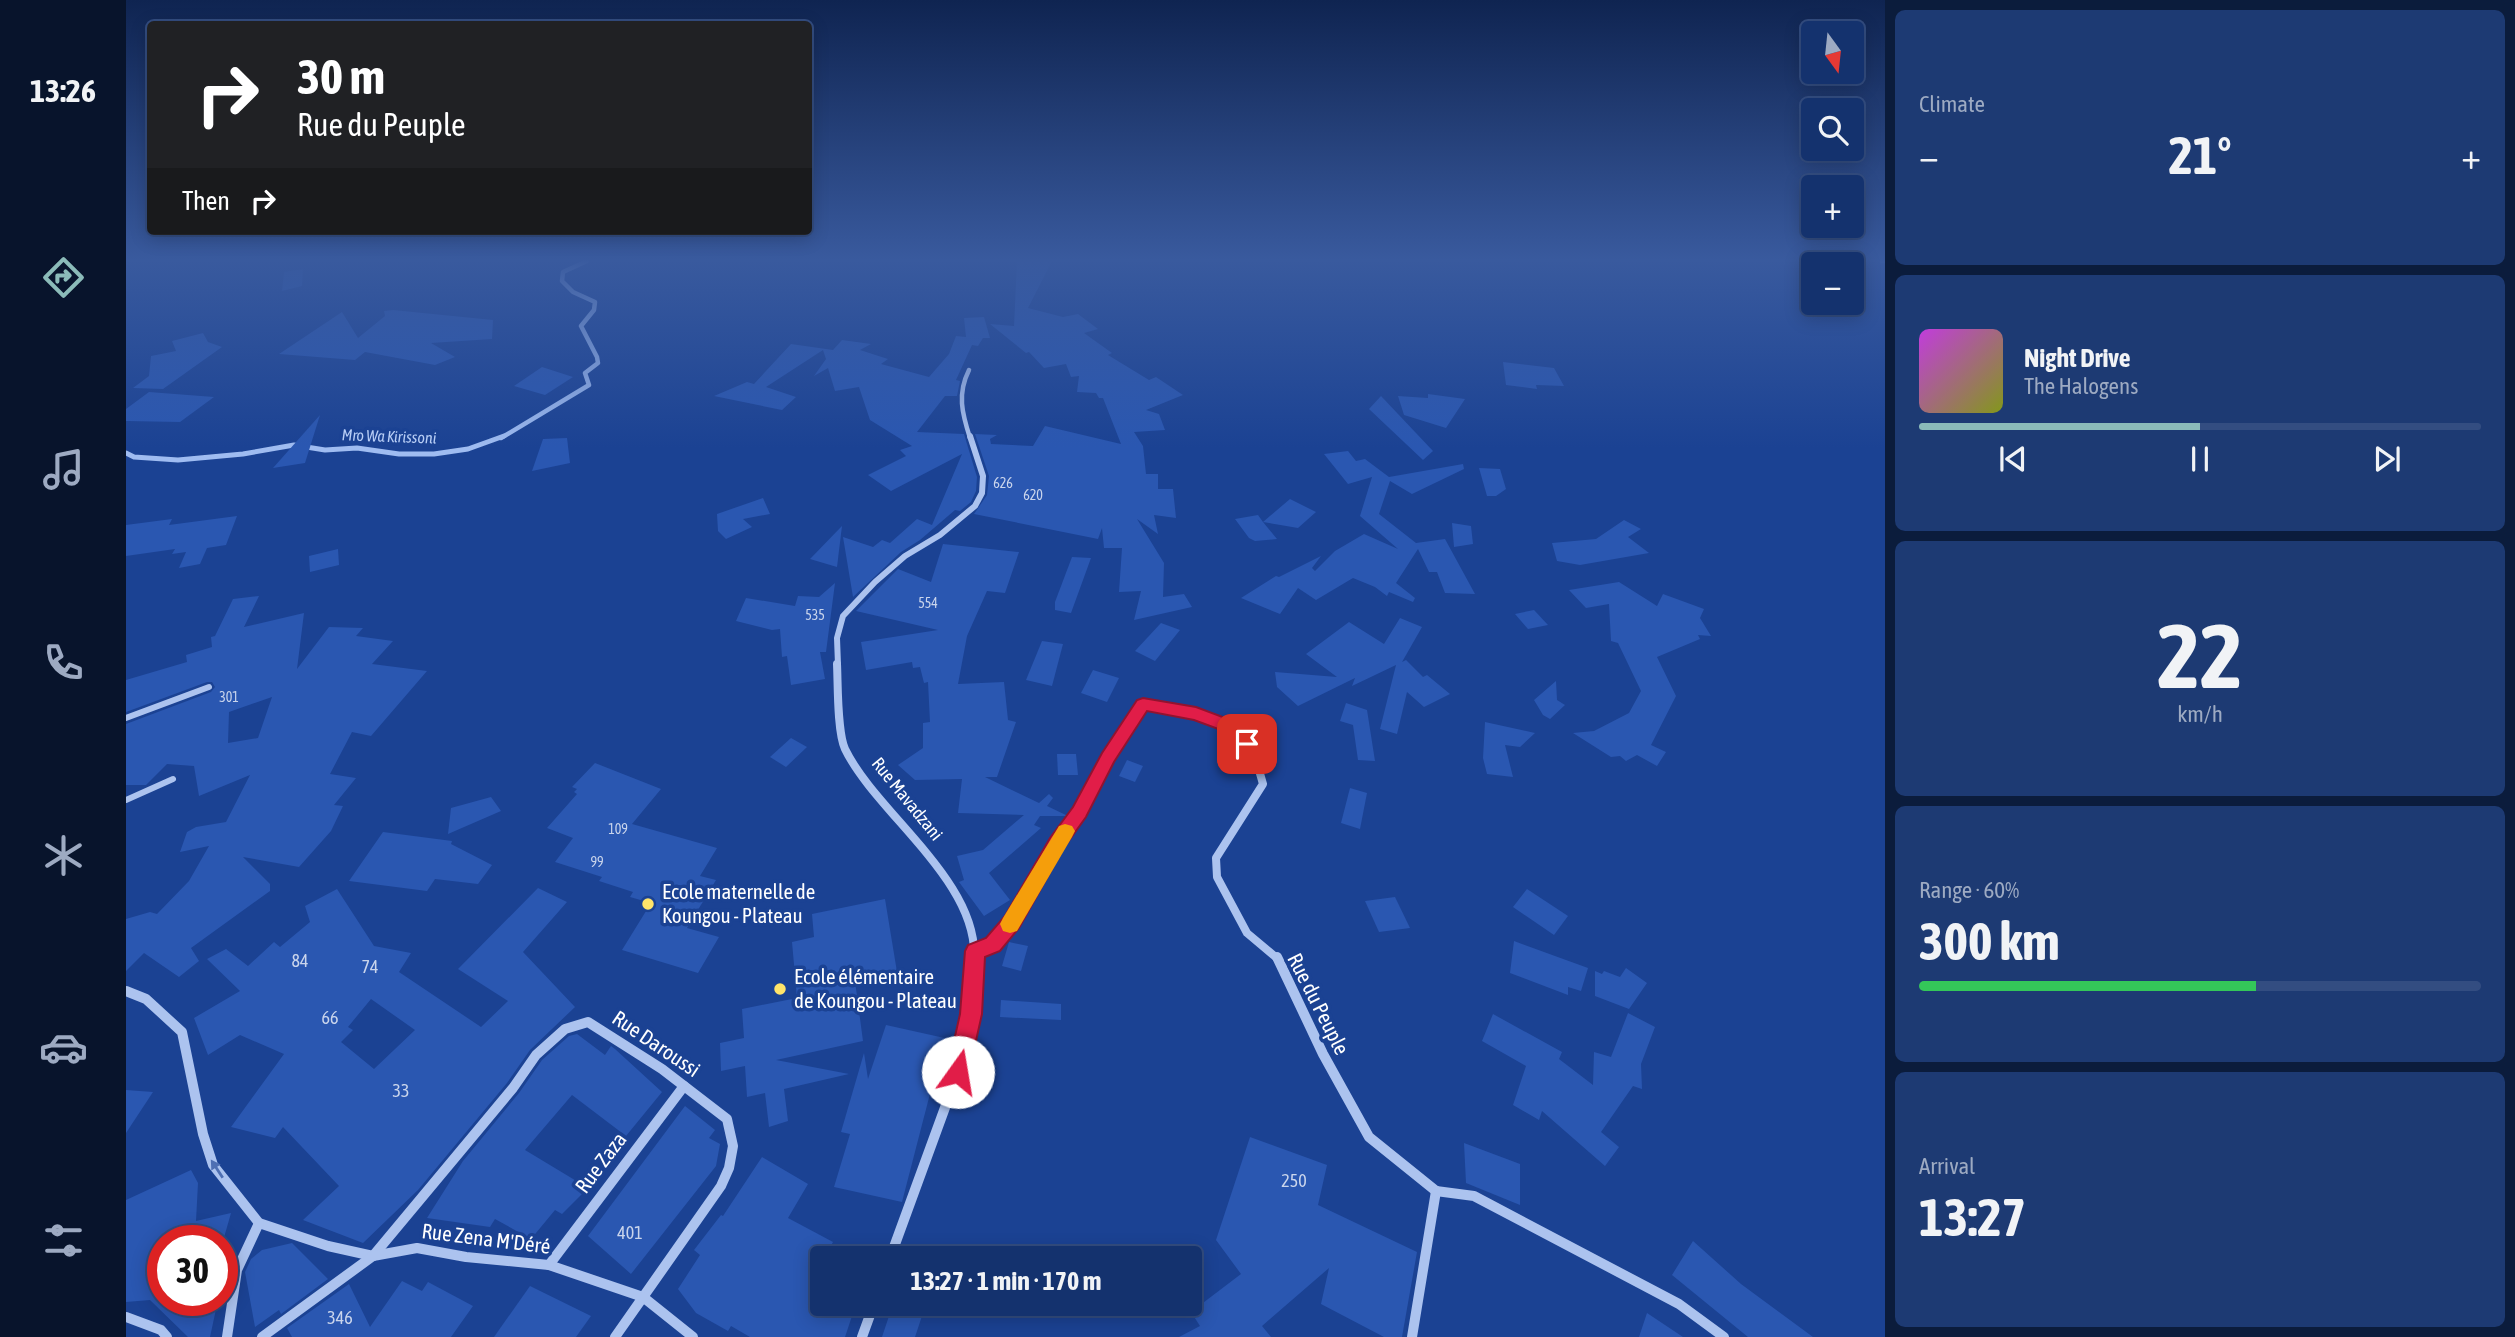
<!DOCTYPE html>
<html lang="en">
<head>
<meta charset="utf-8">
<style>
  body { margin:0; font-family:"Asap Condensed",sans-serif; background:#1d3a73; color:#f1f3f6; height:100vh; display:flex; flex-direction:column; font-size:26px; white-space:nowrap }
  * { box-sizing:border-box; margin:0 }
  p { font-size:23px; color:#9daac2 }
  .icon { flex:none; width:38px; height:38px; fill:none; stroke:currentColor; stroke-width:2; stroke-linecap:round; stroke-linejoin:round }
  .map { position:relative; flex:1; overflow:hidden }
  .drawer { display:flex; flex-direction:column; gap:10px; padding:10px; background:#0b1c3c; width:630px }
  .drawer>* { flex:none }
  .top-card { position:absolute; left:21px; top:21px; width:665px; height:214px; border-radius:7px; box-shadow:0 4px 18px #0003,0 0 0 2px #334d81; background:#202124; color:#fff; overflow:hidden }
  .needle { width:46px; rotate:165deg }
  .controls { position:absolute; left:1675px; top:21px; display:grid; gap:14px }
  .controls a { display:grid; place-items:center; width:63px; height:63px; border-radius:7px; background:#14326e; box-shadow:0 4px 18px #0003,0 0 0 2px #334d81; font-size:35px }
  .speed { position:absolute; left:21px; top:1225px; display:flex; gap:14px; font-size:35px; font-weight:700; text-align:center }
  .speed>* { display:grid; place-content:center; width:91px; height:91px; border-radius:50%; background:#14326e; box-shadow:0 4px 18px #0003,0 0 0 2px #334d81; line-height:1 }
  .speed .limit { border:10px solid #d22; background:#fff; color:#111 }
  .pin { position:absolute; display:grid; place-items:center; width:60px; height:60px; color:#fff; margin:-30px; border-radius:14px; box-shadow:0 4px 10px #0006 }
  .me { position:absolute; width:77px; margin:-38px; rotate:13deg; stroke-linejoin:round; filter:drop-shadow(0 0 5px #0008) }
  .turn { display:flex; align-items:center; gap:24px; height:147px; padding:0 35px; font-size:32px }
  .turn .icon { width:91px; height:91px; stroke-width:2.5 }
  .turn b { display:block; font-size:49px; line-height:60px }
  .then { display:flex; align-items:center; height:66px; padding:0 35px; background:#0003; gap:14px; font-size:26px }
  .big { font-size:52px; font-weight:700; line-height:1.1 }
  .drawer .tile { flex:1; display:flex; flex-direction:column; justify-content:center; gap:10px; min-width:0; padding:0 24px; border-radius:10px; background:#1d3a73 }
  .drawer .dial { align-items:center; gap:0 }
  .dial b { font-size:91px; line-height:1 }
  .song { display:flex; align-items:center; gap:21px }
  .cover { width:84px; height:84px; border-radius:10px; background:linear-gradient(135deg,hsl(290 70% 55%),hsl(70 70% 35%)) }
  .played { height:7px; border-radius:4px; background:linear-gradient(90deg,#8bbbb9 50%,#334d81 50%) }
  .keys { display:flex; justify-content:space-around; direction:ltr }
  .heat { display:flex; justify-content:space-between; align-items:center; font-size:38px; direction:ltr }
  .charge { height:10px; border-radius:5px; background:linear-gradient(90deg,#34c759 60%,#334d81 0) }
  .trip { position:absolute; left:684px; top:1246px; width:392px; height:70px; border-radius:7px; background:#14326e; box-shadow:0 4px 18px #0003,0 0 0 2px #334d81; font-weight:700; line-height:70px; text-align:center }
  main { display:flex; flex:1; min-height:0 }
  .tab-bar { display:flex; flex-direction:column; width:126px; justify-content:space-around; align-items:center; background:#08142c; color:#9daac2 }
  .tab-bar .icon { width:49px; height:49px }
  .tab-bar .on { color:#8bbbb9 }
  .tab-bar b { font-size:32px; color:#f1f3f6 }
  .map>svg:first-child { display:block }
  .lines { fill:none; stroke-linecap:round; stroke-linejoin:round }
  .stream-far1 { stroke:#9fbcf1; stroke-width:4.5 }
  .stream { stroke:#9fbcf1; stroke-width:5 }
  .building { fill:#2a57b1; fill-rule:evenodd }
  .lane { stroke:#acc3ef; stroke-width:6 }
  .street-far3 { stroke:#acc3ef; stroke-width:4.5 }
  .street-far2 { stroke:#acc3ef; stroke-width:6 }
  .street-far1 { stroke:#acc3ef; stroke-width:8 }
  .street { stroke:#acc3ef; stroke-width:10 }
  .oneway { fill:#4e6fb3 }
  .route { fill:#e11d48; stroke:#92132f; stroke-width:2 }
  .slow { fill:#f59e0b }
  .poi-dot { fill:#ffe46a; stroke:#1b4293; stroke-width:2.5 }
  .labels { text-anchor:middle; stroke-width:7; stroke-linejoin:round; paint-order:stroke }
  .number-label { font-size:14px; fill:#cad5ec }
  .far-water-label { font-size:16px; font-style:italic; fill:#b8cef6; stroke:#1b4293 }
  .street-label { font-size:18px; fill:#fff; stroke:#1b4293 }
  .near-number-label { font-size:18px; fill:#cad5ec }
  .near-poi-label { font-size:21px; fill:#fff; stroke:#1b4293; text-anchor:start }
  .near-street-label { font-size:21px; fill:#fff; stroke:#1b4293 }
</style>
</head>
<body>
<main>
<nav class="tab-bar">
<b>13:26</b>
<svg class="icon on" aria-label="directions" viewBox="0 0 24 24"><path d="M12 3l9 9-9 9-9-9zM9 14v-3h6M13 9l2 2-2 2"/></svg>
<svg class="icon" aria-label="music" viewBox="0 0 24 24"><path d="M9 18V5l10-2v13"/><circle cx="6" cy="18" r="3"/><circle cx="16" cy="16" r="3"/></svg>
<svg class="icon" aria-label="phone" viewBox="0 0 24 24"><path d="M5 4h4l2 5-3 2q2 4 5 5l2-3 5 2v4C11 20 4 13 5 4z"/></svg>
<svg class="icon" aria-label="climate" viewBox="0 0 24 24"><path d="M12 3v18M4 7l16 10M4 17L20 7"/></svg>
<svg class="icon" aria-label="car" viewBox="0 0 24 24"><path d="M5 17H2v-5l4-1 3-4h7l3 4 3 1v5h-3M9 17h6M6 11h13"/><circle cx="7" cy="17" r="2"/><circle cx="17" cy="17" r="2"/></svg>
<svg class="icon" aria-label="filters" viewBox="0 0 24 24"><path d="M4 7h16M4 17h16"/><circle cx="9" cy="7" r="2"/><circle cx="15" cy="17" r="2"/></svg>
</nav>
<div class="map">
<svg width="1759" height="1337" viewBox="0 0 1759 1337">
  <rect width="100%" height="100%" fill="#1b4293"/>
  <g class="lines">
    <!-- stream-far1 -->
    <g class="stream-far1">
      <polyline points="1756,261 1759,261"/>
      <polyline points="375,438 463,385 459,373 472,363 471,357 455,326 468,310 469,302 447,292 436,281 437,272 461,261"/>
    </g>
    <!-- stream -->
    <polyline class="stream" points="0,453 8,457 52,460 117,454 168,445 199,450 231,448 273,454 308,454 342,449 378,436"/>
  </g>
  <!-- building -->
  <g class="building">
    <polygon points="891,261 926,261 902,308 937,317 952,314 972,329 958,333 986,353 982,355 1023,380 1030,377 1057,395 1020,410 1033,414 1039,430 1008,432 1017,446 1020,474 1032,474 1032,489 1047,489 1050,518 1028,515 1032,534 1011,519 1038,563 1037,597 1058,594 1066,607 1008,620 1015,591 993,592 996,548 978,548 976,528 972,539 848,514 861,495 863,476 849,434 871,435 864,439 865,444 907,446 919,426 995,444 977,398 973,398 970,393 951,392 953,376 945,377 940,364 918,368 903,352 900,353 864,324 888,326"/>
    <polygon points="177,269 176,286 156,291 158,272"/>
    <polygon points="267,310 367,320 366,339 305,343 329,357 309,365 239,352 229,360 153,354 216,312 232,338 259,316 258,311"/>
    <polygon points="858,317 864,338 857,338 852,346 846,345 830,380 834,381 831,396 819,396 791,432 838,434 851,477 850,491 845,502 834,511 829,510 794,540 775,552 727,597 717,537 747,547 756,540 764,543 791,519 806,525 836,454 765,491 742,475 780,456 774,450 786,446 744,420 733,387 709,391 702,368 688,376 700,359 697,350 640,387 670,397 656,410 588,396 621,382 628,384 665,344 707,350 716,340 745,344 734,350 762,359 755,364 803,377 823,354 830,336 840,337 838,318"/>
    <polygon points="77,333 82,342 96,347 37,389 7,388 23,376 25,356 50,351 46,341"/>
    <polygon points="1377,362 1428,368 1438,386 1410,385 1411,389 1380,385"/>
    <polygon points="416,367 447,377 419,395 388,386"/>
    <polygon points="23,392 88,397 54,422 0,421 0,409"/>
    <polygon points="1302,394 1339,399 1320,428 1278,415 1272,396 1302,398"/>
    <polygon points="1255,396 1307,451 1297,460 1243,409"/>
    <polygon points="194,415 179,463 147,468"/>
    <polygon points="441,438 444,463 406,471 417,439"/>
    <polygon points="1222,451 1230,461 1239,459 1263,477 1337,464 1338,469 1286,494 1264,481 1253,514 1290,543 1319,539 1349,594 1319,593 1311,572 1303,572 1292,549 1270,583 1289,598 1287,602 1263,592 1261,596 1249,587 1227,578 1190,600 1172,588 1154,614 1115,598 1150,576 1153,577 1195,556 1186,568 1189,571 1209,551 1238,534 1272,549 1234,516 1246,477 1222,484 1198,454"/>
    <polygon points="1353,468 1374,469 1380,489 1370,496 1361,496"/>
    <polygon points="637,498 644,514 617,519 626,527 600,539 592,531 591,514"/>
    <polygon points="1164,499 1190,512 1172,528 1137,522 1151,539 1129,541 1123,538 1109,519 1132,515 1137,522"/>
    <polygon points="111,516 100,545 81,548 74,564 53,568 60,552 46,554 49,549 0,556 0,525 46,519 43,525"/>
    <polygon points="1498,520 1515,529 1502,537 1523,553 1454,565 1431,561 1426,543 1470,539"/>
    <polygon points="1326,523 1345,526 1347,544 1328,547"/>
    <polygon points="716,526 711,567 684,559"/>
    <polygon points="817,544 893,552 879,593 861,591 841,636 832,684 878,682 882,720 890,722 871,777 859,777 913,803 923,794 927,798 921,806 942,816 914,816 908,825 915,828 863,873 884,900 858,916 833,882 838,880 831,856 857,850 898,815 832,813 836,779 789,780 772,765 797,748 797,723 804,722 802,682 798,683 794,667 787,668 786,662 740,670 735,642 812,630 730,611 772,569 805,582"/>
    <polygon points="212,549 213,565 184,572 183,556"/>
    <polygon points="946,557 965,558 945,613 929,610 929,602"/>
    <polygon points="1493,582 1531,606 1537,594 1578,609 1574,618 1585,636 1572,635 1574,639 1531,657 1550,696 1525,745 1540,752 1531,766 1511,755 1500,761 1494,756 1485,757 1447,733 1468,731 1503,713 1515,691 1492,643 1485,641 1483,604 1460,608 1443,590"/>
    <polygon points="709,583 700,652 694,652 699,679 665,685 661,656 656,657 654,629 646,630 610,621 620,598 669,606 672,596 693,597"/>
    <path d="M133,596l-15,31 60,-14 -7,56 32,-42 34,1 -7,8 37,5 -21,23 55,7 -56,65 -19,-4 -22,42 26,4 -22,27 9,1 -12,25 -32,36 -56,-10 27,27v7l-79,57 8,13 -20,16 -35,-24 -18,18v-52l24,-7 7,2 32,-33 20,-35 -29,6 7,-20 9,-5 30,-5 24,-47 -51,21 -5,-30 -27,-2 -21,21h-20v-61l85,-32 4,-5 -3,-5h-5l-81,30v-32l61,-18 -1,-7 26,-8 -1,-10 4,-1 18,-37zM146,697l-14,41 -30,5 1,-31z"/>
    <polygon points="1408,610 1422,625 1402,629 1389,614"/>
    <polygon points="1274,618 1296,627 1276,662 1280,660 1297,677 1301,675 1324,694 1298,707 1281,692 1271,734 1254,729 1270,665 1226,686 1229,678 1172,706 1151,687 1149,672 1211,677 1180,654 1223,622 1258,644"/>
    <polygon points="1035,623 1054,630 1029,661 1009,651"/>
    <polygon points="916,641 937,644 926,686 900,680"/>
    <polygon points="967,670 993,678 981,702 955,693"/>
    <polygon points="1430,681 1431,700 1439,705 1424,719 1417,715 1408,700"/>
    <polygon points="1220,703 1241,710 1249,761 1232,760 1227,725 1214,721"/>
    <polygon points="1359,722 1409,733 1394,747 1379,745 1387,777 1361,774 1357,758"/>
    <polygon points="665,738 681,747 660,767 644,757"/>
    <polygon points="931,754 950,754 952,775 932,775"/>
    <polygon points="1001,760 1017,766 1009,782 993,776"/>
    <polygon points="469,763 535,789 506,824 591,848 574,876 590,880 561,928 593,937 572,973 496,950 525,903 504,897 507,892 473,881 476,877 429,862 447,838 421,828 451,794 448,792 451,789 446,787"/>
    <polygon points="1224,788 1241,793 1234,829 1215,823"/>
    <polygon points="365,797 375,811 322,834 325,808"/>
    <polygon points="257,832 326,841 325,844 366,865 352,884 309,879 301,891 223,881"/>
    <path d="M412,888l29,14 -44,50 52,55 -45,43 -23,33 -89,107 -55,53 -60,-23 36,-34 -56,-59 -8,11 -44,-11 53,-73 -44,-19 -32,20 -14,-37 46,-27 -33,-32 19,-10 22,17 26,-24 6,5 30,-25 -5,-16 32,-17 37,57 37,7 -12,19 82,55 27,-26 -50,-32zM245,999l44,31 -41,39 -33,-27 12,-12 -5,-3z"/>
    <polygon points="1401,889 1442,916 1428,935 1387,907"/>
    <polygon points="1269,897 1284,928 1253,932 1239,901"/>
    <polygon points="759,899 771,972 729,981 737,1041 650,1060 723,1074 658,1089 662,1121 643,1127 639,1093 621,1097 619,1066 595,1071 594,1043 618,1038 616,1009 671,998 666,942 688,937 686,914"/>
    <polygon points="1388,941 1462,968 1455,991 1442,987 1442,995 1384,973"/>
    <polygon points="883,942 902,946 895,971 876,966"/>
    <polygon points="1500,968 1521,983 1503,1009 1469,996 1469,971 1476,974 1478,971 1494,977"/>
    <polygon points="875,1000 935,1004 935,1020 874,1017"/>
    <polygon points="1502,1013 1529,1027 1515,1064 1516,1089 1507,1086 1475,1132 1493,1147 1479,1166 1416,1111 1413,1120 1387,1105 1400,1066 1356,1041 1367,1014 1436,1052 1433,1059 1467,1085 1468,1052 1485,1057"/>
    <polygon points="760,1025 823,1039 809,1086 806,1086 776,1202 708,1187 724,1134 715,1132 738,1053 742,1079"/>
    <polygon points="451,1034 479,1055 485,1046 489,1049 536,1092 500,1136 446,1095 399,1150 462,1188 436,1214 429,1210 405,1239 369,1219 364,1227 301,1218 337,1161 393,1093 416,1060 443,1036"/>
    <polygon points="0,1090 27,1092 0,1133"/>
    <polygon points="559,1106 589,1130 583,1138 594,1144 590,1166 505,1274 462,1236"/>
    <polygon points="1124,1137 1201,1165 1192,1205 1291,1252 1276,1337 1258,1337 1195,1304 1203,1268 1136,1326 1145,1337 1053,1337 1074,1326 1065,1312 1115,1274 1090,1240"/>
    <polygon points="1338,1143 1394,1164 1394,1205 1340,1183"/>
    <polygon points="636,1157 682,1184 662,1218 707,1242 689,1275 696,1277 696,1304 730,1304 719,1337 624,1337 605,1326 602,1331 570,1313 552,1289 574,1255 568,1250 595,1215 597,1216"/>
    <polygon points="65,1170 72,1183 70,1221 105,1213 97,1241 37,1241 37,1300 92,1300 84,1337 62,1337 24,1300 0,1302 0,1200"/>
    <polygon points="1567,1241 1615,1284 1687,1337 1622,1337 1546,1275"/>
    <polygon points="166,1243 202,1279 155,1314 153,1310 129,1327 119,1272 125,1259 136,1250"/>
    <polygon points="276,1281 296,1291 302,1282 347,1306 325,1337 166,1337 161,1328 223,1284 244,1327"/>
    <polygon points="404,1286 465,1316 450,1337 368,1337"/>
    <polygon points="767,1304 800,1304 789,1337 756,1337"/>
    <polygon points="1521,1313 1557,1337 1513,1337"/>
  </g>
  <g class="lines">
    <!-- lane -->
    <g class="lane">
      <polyline points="0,718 83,687"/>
      <polyline points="0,800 47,779"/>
    </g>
    <!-- street-far3 -->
    <path class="street-far3" d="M843,370c-12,24 -7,43 1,68"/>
    <!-- street-far2 -->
    <polyline class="street-far2" points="712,665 711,638 717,616 749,582 779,556 814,535 849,506 856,493 857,476 844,436"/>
    <!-- street-far1 -->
    <g class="street-far1">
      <path d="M711,664c1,19 0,68 8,85 31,64 134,132 129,210"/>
      <path d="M849,951l18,-7 19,-22 44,-78 23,-32 29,-54 35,-53c27,4 81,8 99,29 12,14 16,33 21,50l-47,74 1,19 30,56 31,26"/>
    </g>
    <!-- street -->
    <g class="street">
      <polyline points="1151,957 1197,1054 1243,1137 1310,1191"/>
      <polyline points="0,991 20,999 56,1032 77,1134 87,1165 133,1223 202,1246 247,1256"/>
      <polyline points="1310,1191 1348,1196 1553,1304 1598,1337"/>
      <polyline points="247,1256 387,1088 410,1055 439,1029 462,1022 536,1069 601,1119 607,1146 603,1168 595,1186 489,1337"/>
      <polyline points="764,1258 832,1072 845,1014 849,957"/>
      <polyline points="423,1265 558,1086"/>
      <polyline points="0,1317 35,1330 41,1337"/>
      <polyline points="101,1337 111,1270 133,1223"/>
      <polyline points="136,1337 247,1256 291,1248 340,1257 423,1265 517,1297 567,1337"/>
      <polyline points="736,1337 748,1304"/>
      <polyline points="1286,1337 1310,1191"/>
    </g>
  </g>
  <!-- one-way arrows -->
  <defs><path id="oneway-solid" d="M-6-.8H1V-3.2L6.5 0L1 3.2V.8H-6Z" transform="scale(1.75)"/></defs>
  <use class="oneway" href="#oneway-solid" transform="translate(91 1169) rotate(-123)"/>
  <!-- sky -->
  <linearGradient id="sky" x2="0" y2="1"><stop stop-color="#0f2451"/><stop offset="0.58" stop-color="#395a9e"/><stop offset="1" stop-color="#395a9e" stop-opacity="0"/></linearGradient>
  <rect width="1759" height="448" fill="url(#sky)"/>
  <!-- route -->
  <polygon class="route" points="1017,698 1070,707 1118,725 1129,744 1127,748 1115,748 1106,734 1068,720 1021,711 988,762 960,817 937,849 893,928 874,951 859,957 856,1014 843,1072 840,1080 832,1083 824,1080 821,1072 834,1014 839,951 842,945 860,938 879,916 924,838 947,807 976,753 1011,700"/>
  <!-- slow -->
  <polygon class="slow" points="939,824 946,826 949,831 946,837 891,931 884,933 877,931 874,924 877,918 933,826"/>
  <!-- markers -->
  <g class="poi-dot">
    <circle cx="522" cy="904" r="7"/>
    <circle cx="654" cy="989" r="7"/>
  </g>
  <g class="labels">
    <!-- number labels -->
    <g class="number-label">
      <text x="877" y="488">626</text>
      <text x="907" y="500">620</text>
      <text x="802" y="608">554</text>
      <text x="689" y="620">535</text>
      <text x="103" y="702">301</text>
      <text x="492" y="834">109</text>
      <text x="471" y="867">99</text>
    </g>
    <!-- far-water labels -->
    <g class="far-water-label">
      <text transform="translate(263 436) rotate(2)" y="6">Mro Wa Kirissoni</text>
    </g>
    <!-- street labels -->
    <g class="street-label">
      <text transform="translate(781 799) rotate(51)" y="6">Rue Mavadzani</text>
    </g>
    <!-- near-number labels -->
    <g class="near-number-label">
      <text x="174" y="967">84</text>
      <text x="244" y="973">74</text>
      <text x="204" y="1024">66</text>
      <text x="275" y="1097">33</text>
      <text x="1168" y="1187">250</text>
      <text x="504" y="1239">401</text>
      <text x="214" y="1324">346</text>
    </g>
    <!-- near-poi labels -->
    <g class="near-poi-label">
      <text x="536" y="899">Ecole maternelle de<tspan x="536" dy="24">Koungou - Plateau</tspan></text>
      <text x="668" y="984">Ecole élémentaire<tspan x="668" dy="24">de Koungou - Plateau</tspan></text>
    </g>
    <!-- near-street labels -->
    <g class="near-street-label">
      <text transform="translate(1192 1004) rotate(63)" y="7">Rue du Peuple</text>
      <text transform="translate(530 1044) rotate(34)" y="7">Rue Daroussi</text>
      <text transform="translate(475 1163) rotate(-53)" y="7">Rue Zaza</text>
      <text transform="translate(360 1239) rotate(7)" y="7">Rue Zena M'Déré</text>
    </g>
  </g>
</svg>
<div class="controls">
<a><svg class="needle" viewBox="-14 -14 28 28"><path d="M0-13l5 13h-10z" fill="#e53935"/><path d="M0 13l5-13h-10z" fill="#9daac2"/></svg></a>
<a><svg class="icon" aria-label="search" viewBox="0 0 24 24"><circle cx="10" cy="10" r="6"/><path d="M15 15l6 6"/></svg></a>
<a>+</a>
<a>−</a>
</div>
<div class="speed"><div class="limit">30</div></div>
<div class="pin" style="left:1121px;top:744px;background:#d93025"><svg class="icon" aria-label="arrive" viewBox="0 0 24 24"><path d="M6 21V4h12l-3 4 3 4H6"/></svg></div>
<svg class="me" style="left:832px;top:1072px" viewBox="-20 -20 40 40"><circle r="19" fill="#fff"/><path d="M0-13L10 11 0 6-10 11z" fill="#e11d48"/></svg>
<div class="trip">13:27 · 1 min · 170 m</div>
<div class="top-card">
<div class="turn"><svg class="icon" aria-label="right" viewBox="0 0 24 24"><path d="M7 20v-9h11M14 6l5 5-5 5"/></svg><div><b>30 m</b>Rue du Peuple</div></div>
<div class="then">Then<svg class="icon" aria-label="right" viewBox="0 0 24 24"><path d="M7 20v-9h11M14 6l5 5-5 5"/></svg></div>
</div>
</div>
<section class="drawer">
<div class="tile"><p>Climate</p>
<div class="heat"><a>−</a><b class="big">21°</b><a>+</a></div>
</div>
<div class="tile">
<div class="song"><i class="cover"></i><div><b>Night Drive</b><p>The Halogens</p></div></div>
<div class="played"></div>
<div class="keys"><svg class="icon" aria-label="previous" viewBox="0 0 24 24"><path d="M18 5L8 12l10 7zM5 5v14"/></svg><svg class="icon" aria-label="pause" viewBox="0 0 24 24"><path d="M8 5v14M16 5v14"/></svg><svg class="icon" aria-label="next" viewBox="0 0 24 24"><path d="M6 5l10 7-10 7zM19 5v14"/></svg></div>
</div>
<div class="tile dial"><b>22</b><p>km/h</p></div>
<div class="tile"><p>Range · 60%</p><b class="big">300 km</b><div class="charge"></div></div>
<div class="tile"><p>Arrival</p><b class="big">13:27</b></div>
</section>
</main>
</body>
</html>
